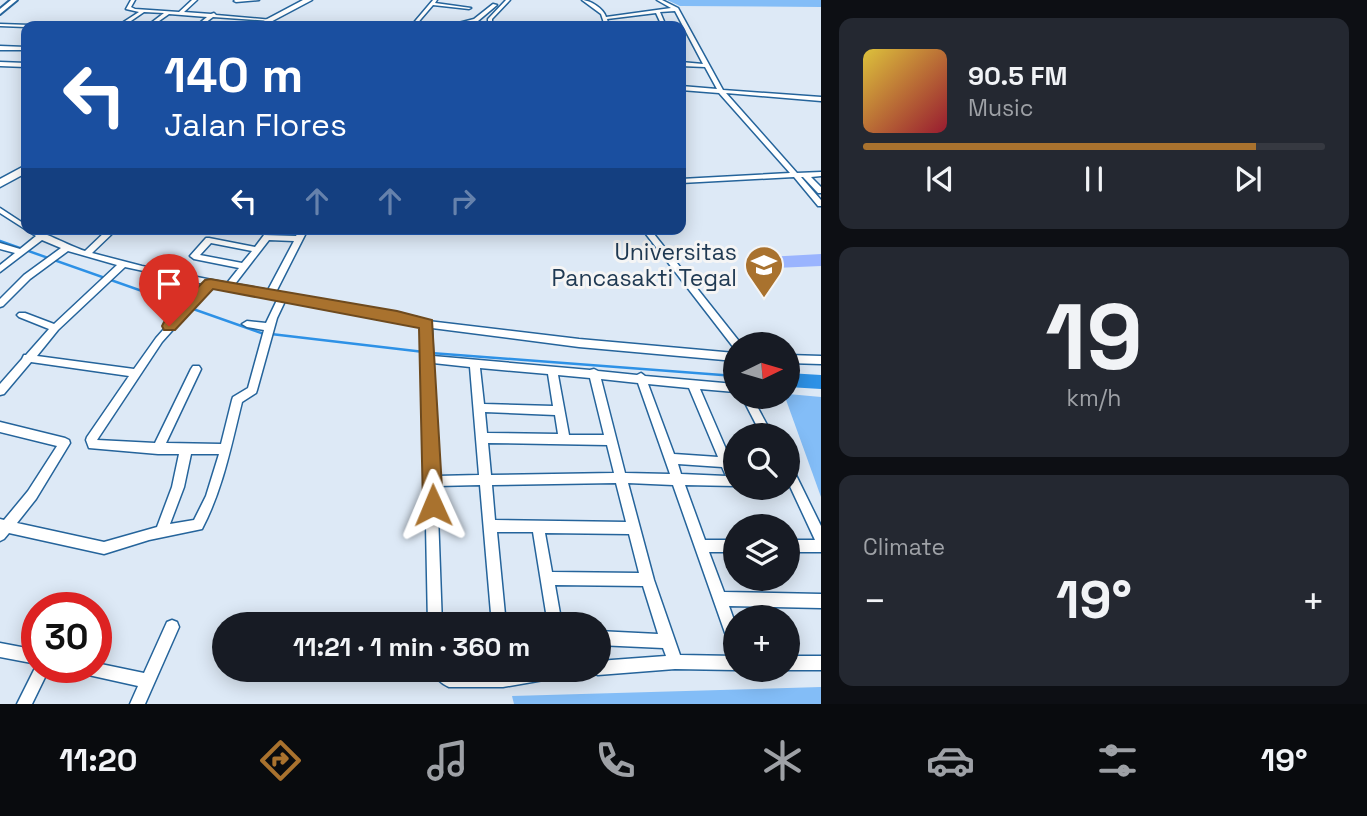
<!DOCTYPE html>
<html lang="en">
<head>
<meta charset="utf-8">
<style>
  body { margin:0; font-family:"Space Grotesk",sans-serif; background:#242831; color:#f1f3f6; height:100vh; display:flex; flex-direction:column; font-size:26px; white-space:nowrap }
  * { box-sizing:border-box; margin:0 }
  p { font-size:23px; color:#9ea1a6 }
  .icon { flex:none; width:38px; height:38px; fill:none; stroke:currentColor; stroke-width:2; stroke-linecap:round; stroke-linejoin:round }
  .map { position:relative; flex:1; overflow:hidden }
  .details { display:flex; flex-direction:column; gap:18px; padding:18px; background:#0d0f14; width:546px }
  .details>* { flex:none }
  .banner { position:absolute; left:21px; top:21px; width:665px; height:214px; border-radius:14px; box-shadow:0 4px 18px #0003; background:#1a4fa0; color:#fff; overflow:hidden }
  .needle { width:46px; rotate:85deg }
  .fabs { position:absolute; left:723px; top:332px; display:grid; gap:14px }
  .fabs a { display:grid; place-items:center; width:77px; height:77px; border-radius:50%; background:#171b24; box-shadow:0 4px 18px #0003; font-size:35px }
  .speed { position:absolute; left:21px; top:592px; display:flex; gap:14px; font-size:35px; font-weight:700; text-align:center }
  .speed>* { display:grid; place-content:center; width:91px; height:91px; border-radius:50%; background:#171b24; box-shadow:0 4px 18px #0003; line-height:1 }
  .speed .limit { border:10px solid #d22; background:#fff; color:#111 }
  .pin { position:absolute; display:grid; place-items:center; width:60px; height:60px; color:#fff; margin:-72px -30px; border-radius:50% 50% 50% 0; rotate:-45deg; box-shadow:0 0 7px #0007 }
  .pin .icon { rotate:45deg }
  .me { position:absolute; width:77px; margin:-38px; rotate:359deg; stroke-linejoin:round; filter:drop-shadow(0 0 5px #0008) }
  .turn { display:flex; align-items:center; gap:24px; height:147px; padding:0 28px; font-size:32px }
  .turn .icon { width:91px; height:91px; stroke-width:2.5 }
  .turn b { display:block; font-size:49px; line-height:60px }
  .lanes { display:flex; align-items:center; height:66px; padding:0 28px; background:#0003; justify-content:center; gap:35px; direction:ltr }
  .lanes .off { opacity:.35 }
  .big { font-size:52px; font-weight:700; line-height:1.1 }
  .details .card { flex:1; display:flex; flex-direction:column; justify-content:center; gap:10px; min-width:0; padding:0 24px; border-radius:14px; background:#242831 }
  .details .dial { align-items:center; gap:0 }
  .dial b { font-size:91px; line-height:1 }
  .song { display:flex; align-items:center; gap:21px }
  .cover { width:84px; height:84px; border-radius:10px; background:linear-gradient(135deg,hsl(50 70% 55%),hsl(350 70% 35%)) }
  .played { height:7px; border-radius:4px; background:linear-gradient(90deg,#a9722e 85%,#363941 85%) }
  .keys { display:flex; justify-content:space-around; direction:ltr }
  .heat { display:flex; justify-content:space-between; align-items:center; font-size:38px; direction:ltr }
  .trip { position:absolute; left:212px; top:612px; width:399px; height:70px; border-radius:35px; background:#171b24; box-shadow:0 4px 18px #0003; font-weight:700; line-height:70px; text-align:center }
  .tabs { display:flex; height:112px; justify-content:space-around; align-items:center; background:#090b0e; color:#9ea1a6 }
  .tabs .icon { width:49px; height:49px }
  .tabs .on { color:#a9722e }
  .tabs b { font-size:32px; color:#f1f3f6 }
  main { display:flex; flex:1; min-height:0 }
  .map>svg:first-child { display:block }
  .green { fill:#83bdf7 }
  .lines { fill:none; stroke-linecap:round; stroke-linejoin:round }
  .stream { stroke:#2d91e6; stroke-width:2.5 }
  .river { fill:#2d91e6; fill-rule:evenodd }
  .building { fill:#9ab4fe }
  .minor-casing { stroke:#25649b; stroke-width:3 }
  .tertiary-casing { stroke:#25649b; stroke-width:4 }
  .trunk-casing { stroke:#25649b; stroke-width:3 }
  .minor { fill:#fff; fill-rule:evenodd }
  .tertiary { fill:#fff; fill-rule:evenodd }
  .trunk { fill:#fff; fill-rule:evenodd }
  .route { fill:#a9722e; stroke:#6e4a1e; stroke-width:2 }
  .labels { text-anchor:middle; stroke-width:6; stroke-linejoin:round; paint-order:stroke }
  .poi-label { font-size:23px; fill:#203a53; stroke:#f5f5f5; text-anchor:end }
</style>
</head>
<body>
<main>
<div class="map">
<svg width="821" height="704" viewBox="0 0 821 704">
  <rect width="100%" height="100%" fill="#dde9f6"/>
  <!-- green -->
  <g class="green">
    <polygon points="667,0 821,0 821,7 680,6"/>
    <polygon points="788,394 821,397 821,497 785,397"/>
    <polygon points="821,687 821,704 514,704 512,696"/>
  </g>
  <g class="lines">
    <!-- stream -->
    <g class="stream">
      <polyline points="0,241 264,334"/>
      <polyline points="271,334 424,352"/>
      <polyline points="431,353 735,376"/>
    </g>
    <!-- river -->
    <polygon class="river" points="788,373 821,375 821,389 788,387"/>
  </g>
  <!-- building -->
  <polygon class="building" points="821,254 821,266 775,268 767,257"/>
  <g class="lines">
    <defs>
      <g id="minor">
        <polygon points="131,0 135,0 131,7 135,9 179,12 192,0 197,0 184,12 211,14 214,13 216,15 273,20 271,21 213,17 201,26 196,26 207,17 169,14 152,26 147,26 164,13 144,12 128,23 136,26 130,26 122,23 139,12 126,9"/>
        <polygon points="235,0 259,0 236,2 234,1"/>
        <polygon points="433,0 437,0 435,3 471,8 469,9 433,5 415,26 411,26"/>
        <polygon points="506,0 510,0 492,19 492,26 488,26 488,19"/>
        <path d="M582,0c8,0 22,9 24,17l65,-9 -14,-8h5l16,8 45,82 98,7v4l-95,-8 71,80 24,-1v4l-10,1 10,10v6h-3l-15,-16h-2l20,23v6h-3l-24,-29 -113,6v-4l109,-6 -71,-80 -38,-3v-4l36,3 -12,-22 -24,-1v-4l22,2 -28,-53 -15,1 6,14h-4l-6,-13 -49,6 2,7h-4l-4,-12z"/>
        <polygon points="493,4 497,5 478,21 476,26 472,26 473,22 454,26 447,26 474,19"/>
        <polygon points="534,23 572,25 574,26 532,25"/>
        <polygon points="0,24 30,25 32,26 26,27 0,26"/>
        <polygon points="0,46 26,47 26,50 0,50"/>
        <polygon points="0,62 26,63 26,67 0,66"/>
        <path d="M0,208l26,17v4c14,0 43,17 59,22l23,-22h9l-25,24 50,13 85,17 12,-15 -45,-9 -4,-3 16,-18h3l46,9 9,-12 32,1 4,-7h8l-32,63 140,25 12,4 151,18 156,14v8l-156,-14 -147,-19 1,28 157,14 4,-1 4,2 39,4 4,-2 4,3 90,8v8l-35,-3 35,81v16l-50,-1 20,55h30v12h-26l15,40 97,2v14l-92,-2 6,17v26l-5,-2 -57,-162 -45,-2 26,97 26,75 55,1v14l-60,-1 -77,6 -5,-2 -1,-3h6v-9l68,-5 -3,-8 -65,-3v-14l60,3 -15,-48 -88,-1 7,40h-14l-15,-93h-36l9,93h-14l-12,-140 -43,1 5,139h-14l-6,-299 -38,-9 -98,-18 -9,19 -20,72 -1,3 -14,9c-11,44 -19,87 -40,127l-53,11 -45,14 -95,-21 -5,6 -4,2v-22l4,1 24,-29 29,-45 -57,-14v-10l65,16 4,2 1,3 -34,56 -19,24 87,19 53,-15 15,-40 7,-33h-21l-69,-6 -3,-8 1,-3 42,-61 -98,-14 -27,32 -4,1v-11l22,-25 2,-4h2l23,-26 -30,-12 -2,-2 2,-2h6l29,11 63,-59 -49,-14 -38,28 -27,27 -3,1v-8l24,-24 37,-27 -19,-8 -42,32v-7l15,-12 -15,-4v-6l20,6 16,-13 -36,-23zM269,240l25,1 -26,49 -33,-6zM211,243l41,8 -10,12 -42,-8zM125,267l79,17 -48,54 -22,31 -97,-13 21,-26zM212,286l66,12 -12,25 -19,-2 -5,3 5,3 17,3 -16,58 -15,9 -1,3 -11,44 -55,-1 35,-74 -2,-3h-6l-2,3 -36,74 -58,-3 65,-98zM433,363l37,4 9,108 -42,1zM480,368l68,6 5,32 -69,-2zM558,375l32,3 14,57h-35zM601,379l37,4 32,91 -45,-1zM648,384l41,4 29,69 -44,-3zM485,412l70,3 3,19 -71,-1zM488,443l119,2 7,28 -123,2zM191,454h28l-13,42 -12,24 -24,4 14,-37zM678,464l44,3 4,9 -45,-2zM616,483l10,39 -131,-2 -3,-35zM545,533l84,1 10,39 -87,-1z"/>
        <polygon points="642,229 650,229 742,345 735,345 735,348 734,348"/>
        <polygon points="788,355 821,356 821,364 788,363"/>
        <polygon points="742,397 752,397 773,436 762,436"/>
        <polygon points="788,466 792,467 821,526 821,552 788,552 788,540 815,540 788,482"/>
        <polygon points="172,620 177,622 179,627 145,704 130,704 138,686 75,672 73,667 96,667 96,663 144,673 167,622"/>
        <polygon points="0,643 37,650 37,664 0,657"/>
        <rect x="788" y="656" width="33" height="14"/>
        <polygon points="37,664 37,667 50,667 32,704 17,704"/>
        <path d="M432,670h17l3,3 116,-3 -2,5 -5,2 -58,10h-54c-7,-3 -14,-9 -17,-17z"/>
      </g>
      <polygon id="tertiary" points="11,0 17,0 0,14 0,9"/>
      <g id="trunk">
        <polygon points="303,0 312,0 263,26 254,26"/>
        <polygon points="26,165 26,173 0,187 0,179"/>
      </g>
    </defs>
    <!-- minor casing -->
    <use href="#minor" class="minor-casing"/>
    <!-- tertiary casing -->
    <use href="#tertiary" class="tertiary-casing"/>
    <!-- trunk casing -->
    <use href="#trunk" class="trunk-casing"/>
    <!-- minor -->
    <use href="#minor" class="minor"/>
    <!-- tertiary -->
    <use href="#tertiary" class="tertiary"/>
    <!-- trunk -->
    <use href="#trunk" class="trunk"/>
  </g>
  <!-- route -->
  <polygon class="route" points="210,279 397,311 432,320 443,505 440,511 433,514 426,511 423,505 419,328 213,289 175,330 164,330 162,326 164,322 205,280"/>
  <!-- icons -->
  <defs>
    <symbol id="university-pin" viewBox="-11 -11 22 30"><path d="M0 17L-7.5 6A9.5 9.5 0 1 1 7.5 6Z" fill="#a9722e" stroke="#f5f5f5"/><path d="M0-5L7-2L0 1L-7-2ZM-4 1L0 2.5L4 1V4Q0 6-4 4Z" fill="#fff"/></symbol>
  </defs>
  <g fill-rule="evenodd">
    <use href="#university-pin" x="742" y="243" width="44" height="60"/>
  </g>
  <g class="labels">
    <!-- poi labels -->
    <g class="poi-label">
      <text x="737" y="260">Universitas<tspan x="737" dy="26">Pancasakti Tegal</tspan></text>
    </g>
  </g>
</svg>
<div class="fabs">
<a><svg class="needle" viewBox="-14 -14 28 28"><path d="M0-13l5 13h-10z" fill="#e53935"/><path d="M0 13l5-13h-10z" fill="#9ea1a6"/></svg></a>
<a><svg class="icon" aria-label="search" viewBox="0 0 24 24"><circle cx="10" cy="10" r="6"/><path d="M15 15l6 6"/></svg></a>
<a><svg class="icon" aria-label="layers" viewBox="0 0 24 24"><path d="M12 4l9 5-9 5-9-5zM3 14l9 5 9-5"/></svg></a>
<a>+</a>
</div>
<div class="speed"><div class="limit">30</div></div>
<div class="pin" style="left:169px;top:326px;background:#d93025"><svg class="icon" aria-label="arrive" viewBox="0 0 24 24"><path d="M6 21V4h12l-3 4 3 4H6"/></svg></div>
<svg class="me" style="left:433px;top:505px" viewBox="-20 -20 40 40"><path d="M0-17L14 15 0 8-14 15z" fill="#a9722e" stroke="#fff" stroke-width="4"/></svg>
<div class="trip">11:21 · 1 min · 360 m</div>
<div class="banner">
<div class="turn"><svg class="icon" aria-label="left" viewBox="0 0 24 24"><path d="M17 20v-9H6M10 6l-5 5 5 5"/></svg><div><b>140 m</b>Jalan Flores</div></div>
<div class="lanes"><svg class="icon" aria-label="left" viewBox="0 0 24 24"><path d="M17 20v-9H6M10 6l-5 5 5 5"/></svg><svg class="icon off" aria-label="ahead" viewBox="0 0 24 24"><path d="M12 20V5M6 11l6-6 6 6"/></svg><svg class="icon off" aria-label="ahead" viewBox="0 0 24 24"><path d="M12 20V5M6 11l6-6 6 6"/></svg><svg class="icon off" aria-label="right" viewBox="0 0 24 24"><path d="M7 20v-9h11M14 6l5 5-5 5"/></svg></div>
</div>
</div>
<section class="details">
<div class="card">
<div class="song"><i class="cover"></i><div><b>90.5 FM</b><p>Music</p></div></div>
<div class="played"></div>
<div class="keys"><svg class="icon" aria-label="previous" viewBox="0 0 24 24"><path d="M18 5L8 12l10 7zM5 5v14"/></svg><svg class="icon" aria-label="pause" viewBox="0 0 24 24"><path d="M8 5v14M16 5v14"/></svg><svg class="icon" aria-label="next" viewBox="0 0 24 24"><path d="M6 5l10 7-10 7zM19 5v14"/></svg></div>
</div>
<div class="card dial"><b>19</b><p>km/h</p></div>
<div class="card"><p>Climate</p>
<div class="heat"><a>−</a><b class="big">19°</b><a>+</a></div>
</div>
</section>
</main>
<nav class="tabs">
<b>11:20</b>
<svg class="icon on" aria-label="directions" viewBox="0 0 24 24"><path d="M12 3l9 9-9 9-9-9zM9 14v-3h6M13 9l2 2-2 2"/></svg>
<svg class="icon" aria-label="music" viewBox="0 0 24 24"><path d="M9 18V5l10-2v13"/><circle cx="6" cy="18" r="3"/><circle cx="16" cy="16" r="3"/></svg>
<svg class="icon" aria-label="phone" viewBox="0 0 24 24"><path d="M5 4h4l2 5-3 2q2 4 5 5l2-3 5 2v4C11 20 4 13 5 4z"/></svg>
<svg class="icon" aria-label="climate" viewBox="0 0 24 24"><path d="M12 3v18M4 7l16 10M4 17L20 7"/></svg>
<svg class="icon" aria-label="car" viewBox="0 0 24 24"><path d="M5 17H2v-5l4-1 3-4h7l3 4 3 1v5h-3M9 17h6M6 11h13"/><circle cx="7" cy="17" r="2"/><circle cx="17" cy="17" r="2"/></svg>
<svg class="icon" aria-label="filters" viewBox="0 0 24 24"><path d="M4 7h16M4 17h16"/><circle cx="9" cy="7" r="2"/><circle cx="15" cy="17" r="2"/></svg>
<b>19°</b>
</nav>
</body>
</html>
